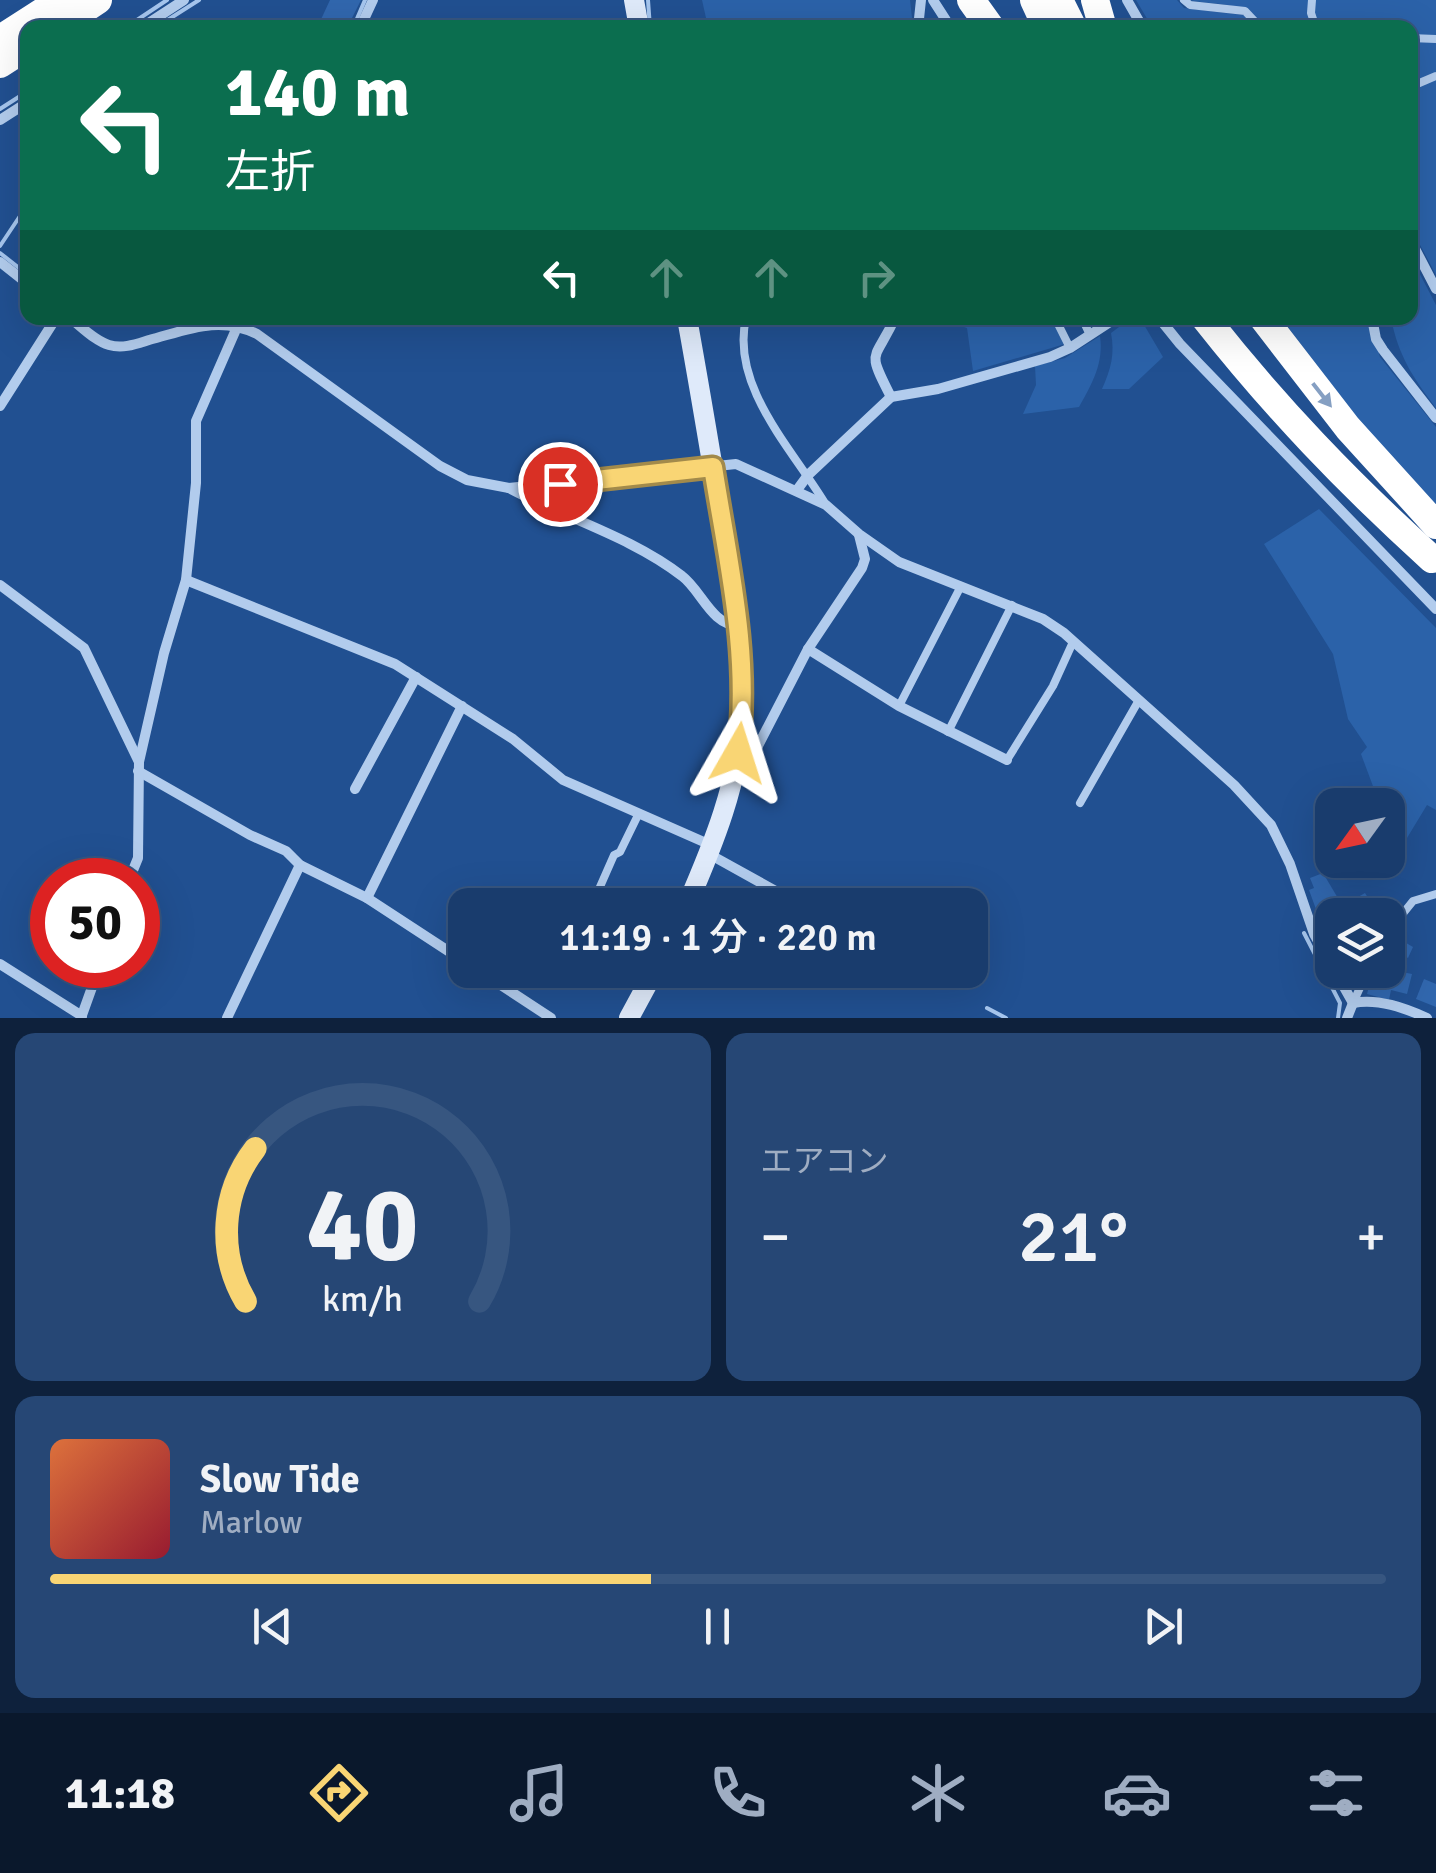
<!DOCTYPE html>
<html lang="ja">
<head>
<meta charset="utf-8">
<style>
  body { margin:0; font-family:Signika,"Noto Sans JP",sans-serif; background:#264775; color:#f1f3f6; height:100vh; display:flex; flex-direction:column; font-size:38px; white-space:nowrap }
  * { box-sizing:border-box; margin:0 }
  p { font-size:32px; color:#9fadc2 }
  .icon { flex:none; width:55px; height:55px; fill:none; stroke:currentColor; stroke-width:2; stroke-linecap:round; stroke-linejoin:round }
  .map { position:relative; height:1018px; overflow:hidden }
  .panel { display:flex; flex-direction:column; gap:15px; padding:15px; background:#0e213c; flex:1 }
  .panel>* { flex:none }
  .banner { position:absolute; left:20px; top:20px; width:1398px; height:305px; border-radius:20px; box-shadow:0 10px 40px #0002,0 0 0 2px #375680; background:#0b6e4f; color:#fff; overflow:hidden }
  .needle { width:65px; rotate:237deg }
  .fabs { position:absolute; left:1315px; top:788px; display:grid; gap:20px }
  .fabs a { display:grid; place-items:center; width:90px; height:90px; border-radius:20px; background:#193c6d; box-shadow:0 10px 40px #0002,0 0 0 2px #375680; font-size:50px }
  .speed { position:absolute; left:30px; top:858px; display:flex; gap:20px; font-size:50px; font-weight:700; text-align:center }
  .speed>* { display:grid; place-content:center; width:130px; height:130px; border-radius:50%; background:#193c6d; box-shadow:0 10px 40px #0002,0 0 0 2px #375680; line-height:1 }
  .speed .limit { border:15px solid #d22; background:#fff; color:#111 }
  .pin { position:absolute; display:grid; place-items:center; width:85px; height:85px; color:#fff; margin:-42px; border:5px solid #fff; border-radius:50%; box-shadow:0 2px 10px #0007 }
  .me { position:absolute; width:110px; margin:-55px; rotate:6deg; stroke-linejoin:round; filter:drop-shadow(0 0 8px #0008) }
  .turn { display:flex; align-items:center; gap:35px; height:210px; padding:0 40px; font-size:45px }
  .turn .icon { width:130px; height:130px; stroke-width:2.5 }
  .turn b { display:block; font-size:70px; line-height:85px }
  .lanes { display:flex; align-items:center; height:95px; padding:0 40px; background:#0003; justify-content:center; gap:50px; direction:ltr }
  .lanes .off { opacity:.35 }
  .big { font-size:75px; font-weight:600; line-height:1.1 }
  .panel .card { flex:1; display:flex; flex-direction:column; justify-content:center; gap:15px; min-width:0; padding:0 35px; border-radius:20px; background:#264775 }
  .panel .dial { align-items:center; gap:0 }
  .dial svg { height:260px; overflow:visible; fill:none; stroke:#375680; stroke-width:7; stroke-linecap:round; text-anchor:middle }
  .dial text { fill:#f1f3f6; stroke:none }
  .song { display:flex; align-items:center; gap:30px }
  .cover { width:120px; height:120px; border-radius:15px; background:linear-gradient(135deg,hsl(20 70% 55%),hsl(350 70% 35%)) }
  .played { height:10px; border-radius:5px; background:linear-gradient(90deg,#f9d574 45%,#375680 45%) }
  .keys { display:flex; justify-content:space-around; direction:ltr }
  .heat { display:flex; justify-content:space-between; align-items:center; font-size:55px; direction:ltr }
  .panel .tiles { flex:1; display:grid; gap:15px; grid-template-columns:1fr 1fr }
  .card:last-child { grid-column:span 2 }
  .trip { position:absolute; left:448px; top:888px; width:540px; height:100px; border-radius:20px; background:#193c6d; box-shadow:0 10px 40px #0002,0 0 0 2px #375680; font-weight:600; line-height:100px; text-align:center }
  .menu { display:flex; height:160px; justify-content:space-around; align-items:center; background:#0a182c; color:#9fadc2 }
  .menu .icon { width:70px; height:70px }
  .menu .current { color:#f9d574 }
  .menu b { font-size:45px; color:#f1f3f6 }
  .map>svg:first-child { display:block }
  .green { fill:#2b62a9 }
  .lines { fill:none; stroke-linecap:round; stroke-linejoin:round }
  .stream { stroke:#a6c6ee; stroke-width:4 }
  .building { fill:#3167ae }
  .service { stroke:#b2cced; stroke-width:8 }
  .minor { stroke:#b2cced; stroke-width:10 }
  .secondary { stroke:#dfeafa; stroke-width:20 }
  .motorway { stroke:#fff; stroke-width:28 }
  .oneway { fill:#859fc2 }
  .route-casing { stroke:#a28a4b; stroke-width:25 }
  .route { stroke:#f9d574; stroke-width:18 }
</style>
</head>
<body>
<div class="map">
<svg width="1436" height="1018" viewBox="0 0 1436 1018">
  <rect width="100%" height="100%" fill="#215091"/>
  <!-- green -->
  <g class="green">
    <polygon points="702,0 910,0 913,27 708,27"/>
    <polygon points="1136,0 1177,0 1184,8 1244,15 1256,27 1152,27"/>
    <path d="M1189,0h247v275l-26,-49v-198l-147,-1c-15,-27 -47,-21 -74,-27z"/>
    <path d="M1410,255l26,50v103c-23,-30 -38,-53 -45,-90h19z"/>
    <polygon points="948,318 1052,318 1065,344 973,371 967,328 947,321"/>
    <path d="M1131,318h9l23,39 -34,32h-27c9,-20 13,-35 9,-56z"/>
    <polygon points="1281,318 1369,318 1380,357 1436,427 1436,511 1354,414"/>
    <path d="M1100,336c4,27 -8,48 -21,71l-56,7 13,-29 -1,-19 30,-8z"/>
    <polygon points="1319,509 1436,628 1436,810 1427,805 1407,838 1391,837 1388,826 1388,805 1380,805 1361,754 1367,747 1348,719 1333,654 1264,544"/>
  </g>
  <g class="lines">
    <!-- stream -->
    <g class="stream">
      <polyline points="648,0 650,28"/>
      <polyline points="125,28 167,0"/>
      <polyline points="155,28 199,0"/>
      <polyline points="353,28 365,0"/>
      <polyline points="0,109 28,91"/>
      <polyline points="0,246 28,204"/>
      <polyline points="0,253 28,275"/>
      <polyline points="83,318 84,319"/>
      <polyline points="233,319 234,318"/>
      <polyline points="1304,933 1340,1003 1338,1018"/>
      <polyline points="987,1008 1006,1018"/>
    </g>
  </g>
  <!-- building -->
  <g class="building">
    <polygon points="330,0 361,0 347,28 317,28"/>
    <polygon points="1323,873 1342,905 1324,913 1323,910 1317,912 1309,890 1314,888 1310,878"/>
    <polygon points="1365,893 1373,906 1359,915 1332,915 1332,953 1325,941 1330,938 1323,922 1328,920 1325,916"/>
    <polygon points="1391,934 1413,947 1408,958 1400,953 1392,967 1388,965 1388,942"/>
    <polygon points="1377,970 1400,979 1402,972 1412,974 1407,994 1391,990 1389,1000 1367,994 1372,975 1375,976"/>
    <polygon points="1424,979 1436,984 1436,1007 1416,999"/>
  </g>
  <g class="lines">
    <!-- service -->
    <g class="service">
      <polyline points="1184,0 1190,5 1245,11 1261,28"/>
      <polyline points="1312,0 1311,13 1316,28"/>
      <polyline points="1410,38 1436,39"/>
      <polyline points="1410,87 1436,76"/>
      <path d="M746,318c-16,69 48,133 80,187"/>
      <polyline points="1055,318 1070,348"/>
      <polyline points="1082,318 1090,335"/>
      <polyline points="899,706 961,586"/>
      <polyline points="948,732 1012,605"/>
      <polyline points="1007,760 1053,686 1073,642"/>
      <polyline points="1080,803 1139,700"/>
      <polyline points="592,905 614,855 620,852 639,813"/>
      <polyline points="1388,932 1413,901 1436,894"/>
      <polyline points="1353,1003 1368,970"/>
    </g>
    <!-- minor -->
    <g class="minor">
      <polyline points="933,0 951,28"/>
      <polyline points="1127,0 1143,28"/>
      <polyline points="141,28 184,0"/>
      <polyline points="360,28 373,0"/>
      <polyline points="918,28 921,0"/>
      <polyline points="0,120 28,102"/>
      <polyline points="1410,239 1436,289"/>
      <polyline points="0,262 28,284"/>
      <path d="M70,318c12,9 25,23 39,27 14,4 27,-1 40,-5 38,-10 70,-25 108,-6l183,132 27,14 42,8 227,-24 90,41 33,29 40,28 144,57 21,14 170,152 37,40 19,39 24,70 39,69"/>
      <polyline points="1159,318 1180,344 1436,609"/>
      <polyline points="1372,318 1376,339 1383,350 1436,418"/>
      <path d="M891,397c-25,-49 -17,-34 4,-79"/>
      <polyline points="0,406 56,318"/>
      <path d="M509,488c56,30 123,49 173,88 19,14 30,50 56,49"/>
      <polyline points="797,490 808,475 891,397 938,389 1050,357 1070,348 1116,318"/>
      <polyline points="186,580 395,664 513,739 563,780 713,846"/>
      <polyline points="0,585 84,648 139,762"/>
      <polyline points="808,649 899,706 1007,760"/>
      <polyline points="138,771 250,835 286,851 300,865 367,898 465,962"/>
      <polyline points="736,781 744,773 808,649 862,568 865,559 859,535"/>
      <polyline points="355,789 416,677"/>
      <polyline points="709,854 801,905"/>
      <polyline points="129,880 138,858 139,762 164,653 186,580 196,483 196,421 241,318"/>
      <polyline points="367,898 462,706"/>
      <polyline points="0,964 82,1016"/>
      <polyline points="478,970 551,1018"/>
      <path d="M1353,1003c25,-5 52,5 74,15"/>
      <polyline points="81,1018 100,965"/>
      <polyline points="227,1018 300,865"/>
      <polyline points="1347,1018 1353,1003"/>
    </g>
    <!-- secondary -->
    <g class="secondary">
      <polyline points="634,0 639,28"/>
      <path d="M687,318c13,72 25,144 37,217 10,60 22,120 18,181 -3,66 -29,129 -55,189"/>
      <polyline points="629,1018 655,970"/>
    </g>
    <!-- motorway -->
    <g class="motorway">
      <polyline points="971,0 991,28"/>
      <polyline points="1034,0 1047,28"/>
      <polyline points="1059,0 1073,28"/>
      <polyline points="1095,0 1103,28"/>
      <polyline points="56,28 98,0"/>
      <polyline points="0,39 61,0"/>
      <polyline points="0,64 28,46"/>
      <path d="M1205,318c71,90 142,164 227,241"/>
      <polyline points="1263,318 1348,428 1436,525"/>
    </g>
  </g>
  <!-- one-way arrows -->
  <defs><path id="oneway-solid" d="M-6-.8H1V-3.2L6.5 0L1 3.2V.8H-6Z" transform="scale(2.5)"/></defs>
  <use class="oneway" href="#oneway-solid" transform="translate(1322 395) rotate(52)"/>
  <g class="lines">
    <defs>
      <path id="route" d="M560,484l153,-17c15,95 38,189 25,286"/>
    </defs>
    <!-- route casing -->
    <use href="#route" class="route-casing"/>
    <!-- route -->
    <use href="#route" class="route"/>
  </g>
</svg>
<div class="fabs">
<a><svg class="needle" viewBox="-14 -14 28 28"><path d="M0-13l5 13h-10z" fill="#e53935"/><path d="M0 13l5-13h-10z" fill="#9fadc2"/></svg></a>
<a><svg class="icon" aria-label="layers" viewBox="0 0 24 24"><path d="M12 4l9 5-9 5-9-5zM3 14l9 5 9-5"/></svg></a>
</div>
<div class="speed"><div class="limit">50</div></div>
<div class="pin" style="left:560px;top:484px;background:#d93025"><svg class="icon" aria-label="arrive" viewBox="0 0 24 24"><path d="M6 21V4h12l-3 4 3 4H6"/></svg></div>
<svg class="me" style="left:738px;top:753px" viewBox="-20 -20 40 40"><path d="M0-17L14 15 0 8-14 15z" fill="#f9d574" stroke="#fff" stroke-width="4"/></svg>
<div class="trip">11:19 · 1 分 · 220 m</div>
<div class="banner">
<div class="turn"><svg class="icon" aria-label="left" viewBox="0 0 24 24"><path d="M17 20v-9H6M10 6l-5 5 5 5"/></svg><div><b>140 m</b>左折</div></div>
<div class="lanes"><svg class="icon" aria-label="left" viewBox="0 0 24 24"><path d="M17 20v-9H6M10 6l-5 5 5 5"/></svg><svg class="icon off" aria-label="ahead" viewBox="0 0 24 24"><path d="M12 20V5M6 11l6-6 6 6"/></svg><svg class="icon off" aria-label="ahead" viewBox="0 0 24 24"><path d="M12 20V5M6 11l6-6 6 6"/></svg><svg class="icon off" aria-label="right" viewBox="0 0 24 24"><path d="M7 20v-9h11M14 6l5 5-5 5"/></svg></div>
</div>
</div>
<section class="panel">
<div class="tiles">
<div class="card dial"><svg viewBox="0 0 100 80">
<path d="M14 69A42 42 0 1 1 86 69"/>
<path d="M14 69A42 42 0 0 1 17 22" stroke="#f9d574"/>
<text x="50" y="56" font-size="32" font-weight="700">40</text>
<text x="50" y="72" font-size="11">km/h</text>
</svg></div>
<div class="card"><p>エアコン</p>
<div class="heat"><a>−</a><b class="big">21°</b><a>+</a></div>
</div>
<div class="card">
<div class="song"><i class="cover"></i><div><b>Slow Tide</b><p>Marlow</p></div></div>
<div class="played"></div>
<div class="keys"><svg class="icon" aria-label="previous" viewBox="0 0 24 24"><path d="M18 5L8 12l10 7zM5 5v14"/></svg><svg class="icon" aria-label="pause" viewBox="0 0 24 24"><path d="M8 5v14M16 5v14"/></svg><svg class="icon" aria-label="next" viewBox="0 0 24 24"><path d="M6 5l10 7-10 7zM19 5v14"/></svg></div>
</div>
</div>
</section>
<nav class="menu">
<b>11:18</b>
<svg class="icon current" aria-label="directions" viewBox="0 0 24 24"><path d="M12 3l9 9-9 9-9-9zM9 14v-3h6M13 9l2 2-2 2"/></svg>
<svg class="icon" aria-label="music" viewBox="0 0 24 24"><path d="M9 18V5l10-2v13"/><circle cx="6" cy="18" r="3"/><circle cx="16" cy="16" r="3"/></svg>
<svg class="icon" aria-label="phone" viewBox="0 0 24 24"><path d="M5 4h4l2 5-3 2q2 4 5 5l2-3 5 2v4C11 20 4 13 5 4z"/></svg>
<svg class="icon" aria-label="climate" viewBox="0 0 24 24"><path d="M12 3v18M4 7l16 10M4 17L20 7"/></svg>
<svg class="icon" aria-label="car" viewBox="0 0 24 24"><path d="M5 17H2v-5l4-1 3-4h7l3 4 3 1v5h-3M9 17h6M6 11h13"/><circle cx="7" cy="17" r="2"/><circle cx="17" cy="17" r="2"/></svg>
<svg class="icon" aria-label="filters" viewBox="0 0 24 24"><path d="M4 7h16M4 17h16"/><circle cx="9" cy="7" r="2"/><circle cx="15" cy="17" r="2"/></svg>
</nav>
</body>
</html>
